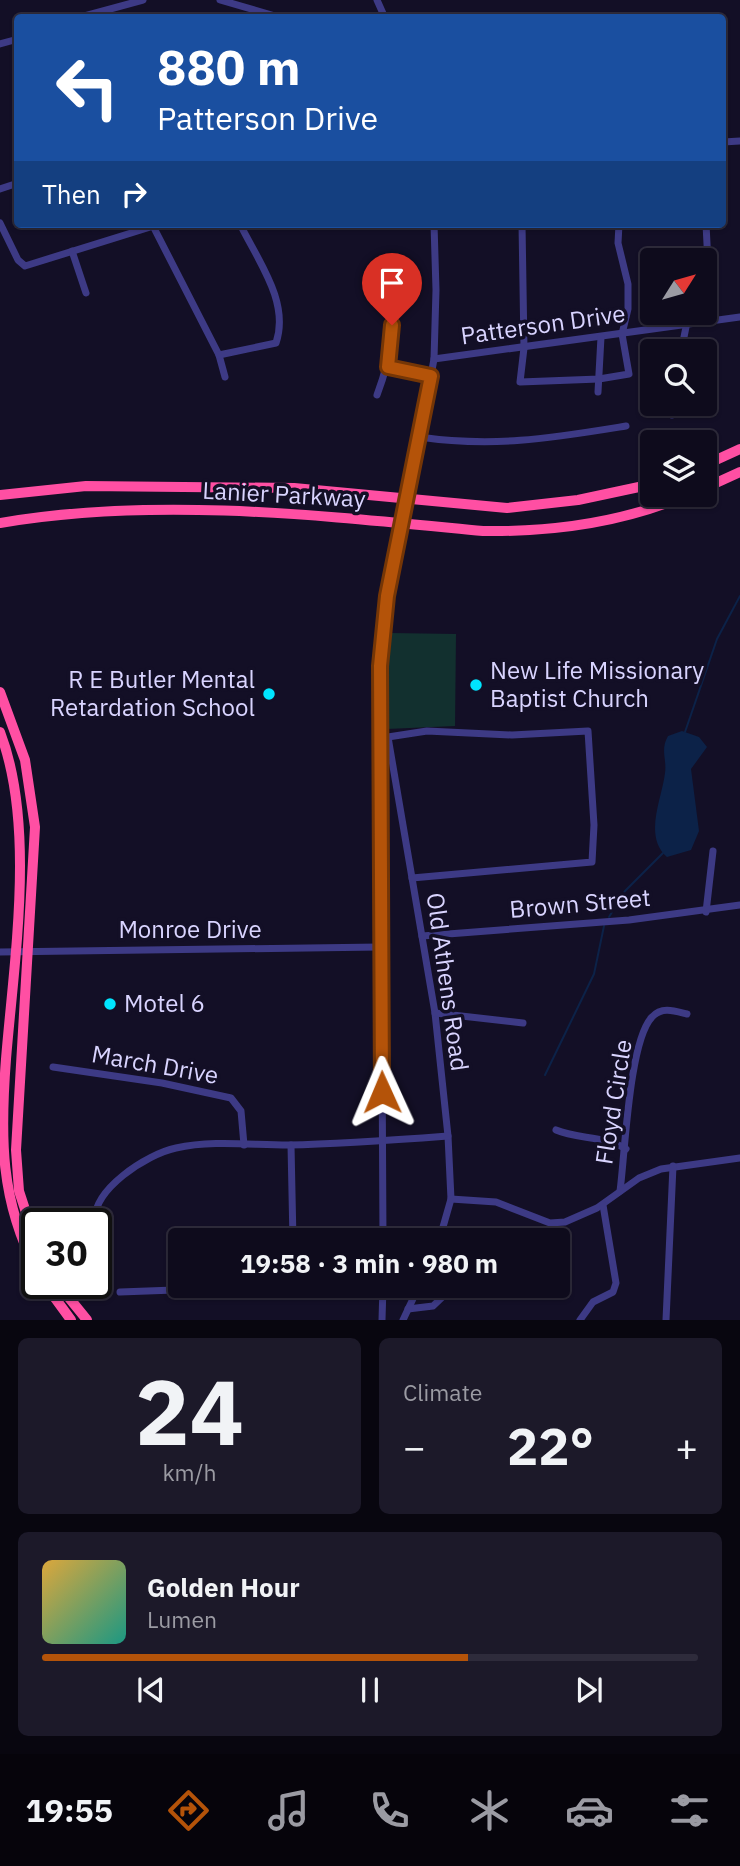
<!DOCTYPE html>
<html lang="en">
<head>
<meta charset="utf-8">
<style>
  body { margin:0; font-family:"IBM Plex Sans",sans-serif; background:#1c1929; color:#f1f3f6; height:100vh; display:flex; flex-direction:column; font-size:26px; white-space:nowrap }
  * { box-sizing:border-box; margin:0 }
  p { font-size:23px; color:#9b9ba3 }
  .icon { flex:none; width:38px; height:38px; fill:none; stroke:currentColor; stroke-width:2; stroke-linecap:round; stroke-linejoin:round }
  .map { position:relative; height:1320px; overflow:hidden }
  .sheet { display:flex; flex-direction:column; gap:18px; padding:18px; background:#08060f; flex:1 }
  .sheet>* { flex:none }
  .banner { position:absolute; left:14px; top:14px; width:712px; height:214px; border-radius:7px; box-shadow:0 2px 5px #0004,0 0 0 2px #2e2b3b; background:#1a4fa0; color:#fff; overflow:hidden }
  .needle { width:46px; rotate:53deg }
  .fabs { position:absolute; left:640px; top:248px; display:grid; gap:14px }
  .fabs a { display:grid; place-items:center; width:77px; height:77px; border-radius:7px; background:#0e0b1c; box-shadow:0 2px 5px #0004,0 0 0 2px #2e2b3b; font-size:35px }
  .speed { position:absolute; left:21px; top:1208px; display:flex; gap:14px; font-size:35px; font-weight:700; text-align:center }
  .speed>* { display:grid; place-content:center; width:91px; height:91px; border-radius:50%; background:#0e0b1c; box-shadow:0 2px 5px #0004,0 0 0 2px #2e2b3b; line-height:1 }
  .speed .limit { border:4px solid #111; border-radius:10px; background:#fff; color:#111 }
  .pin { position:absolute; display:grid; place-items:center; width:60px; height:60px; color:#fff; margin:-72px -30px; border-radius:50% 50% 50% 0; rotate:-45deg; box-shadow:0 0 7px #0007 }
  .pin .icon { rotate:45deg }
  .me { position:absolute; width:77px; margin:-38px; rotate:359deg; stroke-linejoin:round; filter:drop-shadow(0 0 5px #0008) }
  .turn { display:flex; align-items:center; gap:24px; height:147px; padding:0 28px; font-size:32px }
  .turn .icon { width:91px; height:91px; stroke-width:2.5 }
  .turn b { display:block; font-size:49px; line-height:60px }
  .then { display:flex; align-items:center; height:66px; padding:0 28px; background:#0003; gap:14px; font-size:26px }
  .big { font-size:52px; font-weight:700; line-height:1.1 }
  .sheet .card { flex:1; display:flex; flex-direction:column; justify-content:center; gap:10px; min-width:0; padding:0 24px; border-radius:10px; background:#1c1929 }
  .sheet .dial { align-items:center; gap:0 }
  .dial b { font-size:91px; line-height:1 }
  .song { display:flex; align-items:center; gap:21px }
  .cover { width:84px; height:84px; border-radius:10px; background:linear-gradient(135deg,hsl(40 70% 55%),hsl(170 70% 35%)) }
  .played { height:7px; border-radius:4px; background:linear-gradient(90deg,#b45309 65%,#2e2b3b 65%) }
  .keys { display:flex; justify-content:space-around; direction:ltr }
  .heat { display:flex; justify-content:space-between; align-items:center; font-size:38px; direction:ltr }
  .sheet .tiles { flex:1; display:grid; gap:18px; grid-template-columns:1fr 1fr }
  .card:last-child { grid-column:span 2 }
  .trip { position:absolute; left:168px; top:1228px; width:402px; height:70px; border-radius:7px; background:#0e0b1c; box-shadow:0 2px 5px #0004,0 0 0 2px #2e2b3b; font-weight:700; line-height:70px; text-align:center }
  .dock { display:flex; height:112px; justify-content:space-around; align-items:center; background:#06040b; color:#9b9ba3 }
  .dock .icon { width:49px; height:49px }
  .dock .selected { color:#b45309 }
  .dock b { font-size:32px; color:#f1f3f6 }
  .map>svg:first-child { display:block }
  .green { fill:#12302f }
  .water { fill:#0c2248 }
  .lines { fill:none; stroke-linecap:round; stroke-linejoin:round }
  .stream { stroke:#0c2248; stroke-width:2 }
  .minor { stroke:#3d3a85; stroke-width:7 }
  .highway { stroke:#ff4fa3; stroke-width:10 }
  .minor-bridge { stroke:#3d3a85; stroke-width:7 }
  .route-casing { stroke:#753606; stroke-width:18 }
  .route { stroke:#b45309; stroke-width:12 }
  .poi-dot { fill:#00e5ff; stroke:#130f26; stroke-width:2.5 }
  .labels { text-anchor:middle; stroke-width:7; stroke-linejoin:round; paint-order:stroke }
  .street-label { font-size:24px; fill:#d9d4ff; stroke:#130f26 }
  .poi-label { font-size:24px; fill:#d9d4ff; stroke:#130f26; text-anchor:start }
</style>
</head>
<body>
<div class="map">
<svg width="740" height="1320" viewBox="0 0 740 1320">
  <rect width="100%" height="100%" fill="#130f26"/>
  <!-- green -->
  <polygon class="green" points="390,633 456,634 455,726 387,729 386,669"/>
  <!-- water -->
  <path class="water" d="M682,731l17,6 8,10 -16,22 8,62 -8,19 -24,7c-24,-21 -5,-58 -2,-84 2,-14 -5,-23 3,-37z"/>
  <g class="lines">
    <!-- stream -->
    <g class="stream">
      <polyline points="685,732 717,639 740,596"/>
      <polyline points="609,917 625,891 663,853"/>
      <polyline points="545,1075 594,974 604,926"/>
    </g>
    <!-- minor -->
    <g class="minor">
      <polyline points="220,0 282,18"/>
      <polyline points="377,0 385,18"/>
      <polyline points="77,18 143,0"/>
      <polyline points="0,44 18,39"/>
      <polyline points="723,142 740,141"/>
      <polyline points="0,189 18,183"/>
      <polyline points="0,223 18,260 25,266 160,224"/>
      <polyline points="522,224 524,348 520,382 599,379 629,374 622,334 628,309 628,284 618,243 619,224"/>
      <polyline points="706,224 711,322"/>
      <polyline points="153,226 219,355 225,377"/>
      <polyline points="72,251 86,293"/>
      <polyline points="681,352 686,327"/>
      <path d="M219,355l57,-12c14,-41 -18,-82 -36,-119"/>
      <polyline points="434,359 740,317"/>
      <polyline points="388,367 431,376"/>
      <polyline points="598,392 601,337"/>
      <path d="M377,395c14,-37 23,-83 10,-122"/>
      <polyline points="672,415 673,404"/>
      <path d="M419,437c76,11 133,1 207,-11"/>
      <polyline points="412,480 434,359 436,290 434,224"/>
      <polyline points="380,736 388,737 435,1013 448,1136 451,1199 439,1241"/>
      <polyline points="388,737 427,731 512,735 588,731 594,825 592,862 412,878"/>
      <polyline points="706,912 713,851"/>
      <polyline points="422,936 629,920 740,905"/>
      <polyline points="0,952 379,947"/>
      <polyline points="435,1013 523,1023"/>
      <polyline points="53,1067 162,1083 231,1098 241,1111 244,1145"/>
      <path d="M556,1130c21,9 49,6 70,19"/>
      <polyline points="291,1145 293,1241"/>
      <path d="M620,1191c5,-37 9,-150 32,-174 10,-11 23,-6 35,-3"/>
      <polyline points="451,1199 496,1202 550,1223 565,1222 597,1208 639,1178 661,1169 740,1158"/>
      <path d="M95,1223c-4,-33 52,-69 81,-75 36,-8 75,-3 112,-3 53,-1 107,-5 160,-9"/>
      <polyline points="383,1241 380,666 387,596 401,536"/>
      <polyline points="120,1292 286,1286"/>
      <polyline points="408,1309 433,1306 454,1286"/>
      <polyline points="382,1320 383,1286"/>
      <polyline points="403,1320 419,1286"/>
      <polyline points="580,1320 593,1302 613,1292 616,1283 603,1205"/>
      <polyline points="666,1320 673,1166"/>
    </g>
    <!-- highway -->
    <g class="highway">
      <polyline points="705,465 740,449"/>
      <polyline points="705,488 740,472"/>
      <polyline points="0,495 86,486 294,488 507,508 578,500 653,484"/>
      <path d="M0,523c156,-27 327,-7 483,8 70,1 139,-8 204,-36"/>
      <polyline points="0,692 25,760 35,827 16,1150 19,1191 37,1246"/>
      <path d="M0,732c36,94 14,228 6,327 -6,78 -6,142 31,212"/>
      <polyline points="44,1283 71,1320"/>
      <polyline points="57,1283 87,1320"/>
    </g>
    <!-- minor-bridge -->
    <polyline class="minor-bridge" points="401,536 412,480"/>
  </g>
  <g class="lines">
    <defs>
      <polyline id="route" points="382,1092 380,666 387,596 431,376 388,367 392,325"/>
    </defs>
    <!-- route casing -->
    <use href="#route" class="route-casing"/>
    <!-- route -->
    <use href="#route" class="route"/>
  </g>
  <!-- markers -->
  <g class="poi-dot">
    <circle cx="476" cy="685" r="7"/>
    <circle cx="269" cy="694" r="7"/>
    <circle cx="110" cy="1004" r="7"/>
  </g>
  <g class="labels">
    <!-- street labels -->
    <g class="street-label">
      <text transform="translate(543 325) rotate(-8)" y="8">Patterson Drive</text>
      <text transform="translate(284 495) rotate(3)" y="8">Lanier Parkway</text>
      <text transform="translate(580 904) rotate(-5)" y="8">Brown Street</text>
      <text x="190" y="938">Monroe Drive</text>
      <text transform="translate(447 982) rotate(82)" y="8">Old Athens Road</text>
      <text transform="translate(155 1065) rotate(10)" y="8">March Drive</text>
      <text transform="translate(614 1102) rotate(-81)" y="8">Floyd Circle</text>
    </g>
    <!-- poi labels -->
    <g class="poi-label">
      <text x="490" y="679">New Life Missionary<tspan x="490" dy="28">Baptist Church</tspan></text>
      <text x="255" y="688" text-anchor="end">R E Butler Mental<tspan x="255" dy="28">Retardation School</tspan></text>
      <text x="124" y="1012">Motel 6</text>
    </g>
  </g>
</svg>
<div class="fabs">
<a><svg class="needle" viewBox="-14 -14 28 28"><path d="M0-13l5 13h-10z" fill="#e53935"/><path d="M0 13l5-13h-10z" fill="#9b9ba3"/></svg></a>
<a><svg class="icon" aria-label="search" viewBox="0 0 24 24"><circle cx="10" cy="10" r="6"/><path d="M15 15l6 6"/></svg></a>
<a><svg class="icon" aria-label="layers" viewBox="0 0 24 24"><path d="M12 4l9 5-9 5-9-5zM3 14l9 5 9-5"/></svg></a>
</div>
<div class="speed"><div class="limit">30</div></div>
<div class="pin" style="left:392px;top:325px;background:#d93025"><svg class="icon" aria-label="arrive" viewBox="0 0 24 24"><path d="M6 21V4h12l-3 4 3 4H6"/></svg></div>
<svg class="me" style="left:382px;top:1092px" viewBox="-20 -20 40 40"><path d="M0-17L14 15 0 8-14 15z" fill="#b45309" stroke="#fff" stroke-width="4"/></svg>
<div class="trip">19:58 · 3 min · 980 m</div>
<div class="banner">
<div class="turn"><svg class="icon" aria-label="left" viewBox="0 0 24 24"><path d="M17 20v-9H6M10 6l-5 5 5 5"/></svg><div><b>880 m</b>Patterson Drive</div></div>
<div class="then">Then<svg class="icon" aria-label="right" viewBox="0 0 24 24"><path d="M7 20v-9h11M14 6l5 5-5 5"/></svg></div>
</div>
</div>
<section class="sheet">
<div class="tiles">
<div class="card dial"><b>24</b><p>km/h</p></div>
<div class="card"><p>Climate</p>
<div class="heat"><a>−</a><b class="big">22°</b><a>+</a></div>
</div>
<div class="card">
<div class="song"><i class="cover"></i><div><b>Golden Hour</b><p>Lumen</p></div></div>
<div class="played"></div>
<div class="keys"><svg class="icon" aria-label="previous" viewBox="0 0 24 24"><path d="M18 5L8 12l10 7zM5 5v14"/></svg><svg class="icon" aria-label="pause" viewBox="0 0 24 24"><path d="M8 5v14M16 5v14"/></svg><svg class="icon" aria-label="next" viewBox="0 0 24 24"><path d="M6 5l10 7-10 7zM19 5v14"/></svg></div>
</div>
</div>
</section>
<nav class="dock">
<b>19:55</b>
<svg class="icon selected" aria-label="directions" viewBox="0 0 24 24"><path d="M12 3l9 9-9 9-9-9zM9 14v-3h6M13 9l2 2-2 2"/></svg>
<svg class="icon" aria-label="music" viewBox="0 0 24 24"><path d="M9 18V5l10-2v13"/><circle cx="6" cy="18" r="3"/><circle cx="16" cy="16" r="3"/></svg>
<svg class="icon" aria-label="phone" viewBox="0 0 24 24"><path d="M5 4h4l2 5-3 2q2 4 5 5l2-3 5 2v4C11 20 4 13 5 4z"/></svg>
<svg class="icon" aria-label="climate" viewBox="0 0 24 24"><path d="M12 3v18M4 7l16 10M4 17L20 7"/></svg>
<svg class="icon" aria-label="car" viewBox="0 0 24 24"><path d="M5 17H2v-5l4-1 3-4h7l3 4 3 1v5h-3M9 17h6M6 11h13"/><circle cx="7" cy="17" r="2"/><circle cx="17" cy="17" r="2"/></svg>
<svg class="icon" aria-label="filters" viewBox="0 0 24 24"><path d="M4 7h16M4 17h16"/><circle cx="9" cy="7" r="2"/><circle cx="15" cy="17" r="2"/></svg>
</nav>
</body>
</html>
